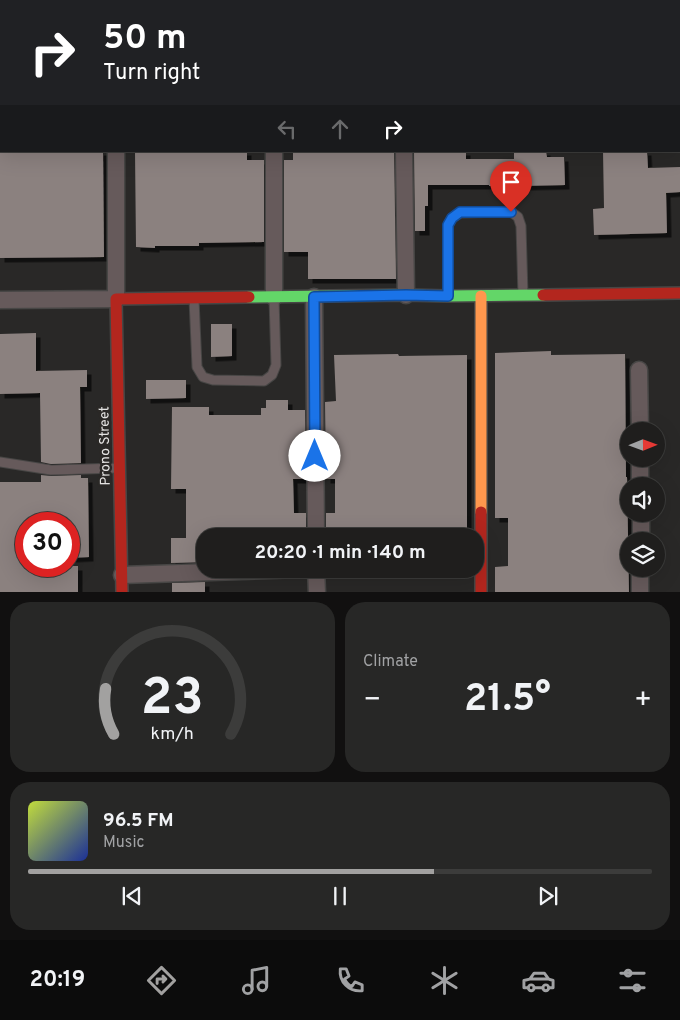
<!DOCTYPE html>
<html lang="en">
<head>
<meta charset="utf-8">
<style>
  body { margin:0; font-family:Overpass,sans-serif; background:#272726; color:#f1f3f6; height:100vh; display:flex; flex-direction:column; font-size:19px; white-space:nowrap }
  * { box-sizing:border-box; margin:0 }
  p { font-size:16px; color:#a1a2a4 }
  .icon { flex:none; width:28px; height:28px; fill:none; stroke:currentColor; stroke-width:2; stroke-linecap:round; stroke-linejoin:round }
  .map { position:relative; height:592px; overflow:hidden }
  .sheet { display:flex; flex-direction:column; gap:10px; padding:10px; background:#111010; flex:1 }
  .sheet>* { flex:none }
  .top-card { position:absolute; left:0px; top:0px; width:680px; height:152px; box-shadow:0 5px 20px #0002,0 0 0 1px #3c3c3b; background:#202124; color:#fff; overflow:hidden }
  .needle { width:32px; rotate:89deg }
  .fabs { position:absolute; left:620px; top:422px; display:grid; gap:10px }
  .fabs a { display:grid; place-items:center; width:45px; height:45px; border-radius:50%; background:#1f1e1d; box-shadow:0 5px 20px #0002,0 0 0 1px #3c3c3b; font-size:25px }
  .speed { position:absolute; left:15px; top:512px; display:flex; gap:10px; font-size:25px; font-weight:700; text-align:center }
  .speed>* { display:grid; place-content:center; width:65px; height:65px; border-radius:50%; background:#1f1e1d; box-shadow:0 5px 20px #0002,0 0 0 1px #3c3c3b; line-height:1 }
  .speed .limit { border:8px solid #d22; background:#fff; color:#111 }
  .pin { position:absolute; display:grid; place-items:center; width:42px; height:42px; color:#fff; margin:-51px -21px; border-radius:50% 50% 50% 0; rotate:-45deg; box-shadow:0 0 5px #0007 }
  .pin .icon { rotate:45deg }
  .me { position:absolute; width:55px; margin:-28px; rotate:0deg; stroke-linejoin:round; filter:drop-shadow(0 0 4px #0008) }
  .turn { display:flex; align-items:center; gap:18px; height:105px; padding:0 20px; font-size:22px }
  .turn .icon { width:65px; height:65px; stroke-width:2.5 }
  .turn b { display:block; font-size:35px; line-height:42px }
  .lanes { display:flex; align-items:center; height:48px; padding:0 20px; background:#0003; justify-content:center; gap:25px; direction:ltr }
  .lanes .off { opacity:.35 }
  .big { font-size:38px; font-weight:700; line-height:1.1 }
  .sheet .widget { flex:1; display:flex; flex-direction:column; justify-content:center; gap:8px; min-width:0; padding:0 18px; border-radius:20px; background:#272726 }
  .sheet .dial { align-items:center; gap:0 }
  .dial svg { height:130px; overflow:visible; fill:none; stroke:#3c3c3b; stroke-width:7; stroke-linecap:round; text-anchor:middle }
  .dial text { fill:#f1f3f6; stroke:none }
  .song { display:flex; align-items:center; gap:15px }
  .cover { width:60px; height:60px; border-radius:8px; background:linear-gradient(135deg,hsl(70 70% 55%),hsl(230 70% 35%)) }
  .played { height:5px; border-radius:2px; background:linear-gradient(90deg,#a2a1a0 65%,#3c3c3b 65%) }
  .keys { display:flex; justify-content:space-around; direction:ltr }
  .heat { display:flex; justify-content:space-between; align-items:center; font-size:28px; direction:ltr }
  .sheet .tiles { flex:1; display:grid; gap:10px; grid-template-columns:1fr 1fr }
  .widget:last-child { grid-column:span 2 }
  .trip { position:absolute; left:196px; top:528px; width:288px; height:50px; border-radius:20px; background:#1f1e1d; box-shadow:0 5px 20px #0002,0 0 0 1px #3c3c3b; font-weight:700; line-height:50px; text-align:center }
  .tab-bar { display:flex; height:80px; justify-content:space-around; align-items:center; background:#0c0c0c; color:#a1a2a4 }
  .tab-bar .icon { width:35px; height:35px }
  .tab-bar .selected { color:#a2a1a0 }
  .tab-bar b { font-size:22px; color:#f1f3f6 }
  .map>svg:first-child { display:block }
  .building { fill:#8b817f; filter:url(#shadow) }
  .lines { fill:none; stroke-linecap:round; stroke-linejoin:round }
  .lane-casing { stroke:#474645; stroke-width:11 }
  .street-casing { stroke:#474645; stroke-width:19 }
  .fast-casing { stroke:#474645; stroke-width:14 }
  .slow-casing { stroke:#474645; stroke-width:14 }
  .jam-casing { stroke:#474645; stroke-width:14 }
  .lane { stroke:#665a5b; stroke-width:9 }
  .street { stroke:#665a5b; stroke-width:16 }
  .fast { stroke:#63d668; stroke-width:11 }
  .slow { stroke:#ff974d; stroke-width:11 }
  .jam { stroke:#b3261e; stroke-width:11 }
  .route-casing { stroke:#114b97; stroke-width:12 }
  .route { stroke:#1a73e8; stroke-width:9 }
  .labels { text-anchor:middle; stroke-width:5; stroke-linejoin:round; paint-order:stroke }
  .street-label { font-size:14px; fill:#e3e2e1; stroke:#2a2826 }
</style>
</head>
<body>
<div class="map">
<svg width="680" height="593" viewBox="0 0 680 593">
  <defs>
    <filter id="shadow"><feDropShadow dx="4.5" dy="4.5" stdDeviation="0" flood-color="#0009"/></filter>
  </defs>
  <rect width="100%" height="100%" fill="#292827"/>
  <!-- building -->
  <g class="building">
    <polygon points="0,151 103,151 104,257 0,258"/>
    <polygon points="135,151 247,151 247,160 264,160 264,242 199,243 199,246 155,246 155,248 136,247"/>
    <polygon points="293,151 394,151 396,279 308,279 308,252 284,252 284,160 293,160"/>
    <polygon points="414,151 466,151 466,159 514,159 514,151 546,151 547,157 564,157 565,185 520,186 489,186 489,185 428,185 428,206 425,206 425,231 415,231"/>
    <polygon points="603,151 647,151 648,168 680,167 680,192 666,193 667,233 594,235 593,209 604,208"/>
    <polygon points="211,324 232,324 232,356 211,357"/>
    <polygon points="36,333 36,371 87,370 87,387 80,387 81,463 51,464 41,462 40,393 0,394 0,334"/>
    <polygon points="551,351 551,355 625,354 626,477 627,477 629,593 495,593 495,567 508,566 508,518 495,518 495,353"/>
    <polygon points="398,354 399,356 467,355 467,536 326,536 326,513 335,513 335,479 326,479 325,402 336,401 334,355"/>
    <polygon points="146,380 186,380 186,398 146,399"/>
    <polygon points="266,400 288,400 288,410 305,410 306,479 293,479 294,513 306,513 306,536 205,536 205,562 171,563 171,538 186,538 186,489 171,489 172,407 209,407 209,415 261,415 261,408 266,408"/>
    <polygon points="41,475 51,476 81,475 81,478 88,478 89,557 69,558 69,524 26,524 26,566 78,566 78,593 0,593 0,482 41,482"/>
    <polygon points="205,582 205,593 172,593 172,583"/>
  </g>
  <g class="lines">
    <defs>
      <g id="lane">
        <polyline points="448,294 448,225 452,218 460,213 511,212 518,217 521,226 523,295"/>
        <polyline points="194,299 197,367 203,377 213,380 264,381 272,375 276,365 274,298"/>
        <polyline points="0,462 51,470 119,468"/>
      </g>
      <g id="street">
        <polyline points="401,0 401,1"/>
        <polyline points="120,1 120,0"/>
        <polyline points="404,151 406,295"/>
        <polyline points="274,297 274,151"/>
        <polyline points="314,297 316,536"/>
        <polyline points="0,300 116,299 116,151"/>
        <polyline points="639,370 640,431"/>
        <polyline points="640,459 640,486"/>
        <polyline points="641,514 641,541"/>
        <polyline points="316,569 317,593"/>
        <polyline points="122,575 300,569"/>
        <polyline points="640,593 640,569"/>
      </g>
      <polyline id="fast" points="249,297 406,295 448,296 543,295"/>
      <polyline id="slow" points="481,296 481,512"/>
      <g id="jam">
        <polyline points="543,295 680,293"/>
        <polyline points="481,512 481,593"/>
        <polyline points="122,593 116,299 249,297"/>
      </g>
    </defs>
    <!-- lane casing -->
    <use href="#lane" class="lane-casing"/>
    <!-- street casing -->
    <use href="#street" class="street-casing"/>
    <!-- fast casing -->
    <use href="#fast" class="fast-casing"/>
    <!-- slow casing -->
    <use href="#slow" class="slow-casing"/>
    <!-- jam casing -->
    <use href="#jam" class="jam-casing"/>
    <!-- lane -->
    <use href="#lane" class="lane"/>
    <!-- street -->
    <use href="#street" class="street"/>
    <!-- fast -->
    <use href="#fast" class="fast"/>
    <!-- slow -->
    <use href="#slow" class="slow"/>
    <!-- jam -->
    <use href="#jam" class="jam"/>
  </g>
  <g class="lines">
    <defs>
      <polyline id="route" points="315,456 314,297 406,295 448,296 448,225 452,218 460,212 511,212"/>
    </defs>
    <!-- route casing -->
    <use href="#route" class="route-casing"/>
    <!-- route -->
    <use href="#route" class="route"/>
  </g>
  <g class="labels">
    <!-- street labels -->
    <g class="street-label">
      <text transform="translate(104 446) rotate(-91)" y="5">Prono Street</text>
    </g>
  </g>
</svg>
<div class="fabs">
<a><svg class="needle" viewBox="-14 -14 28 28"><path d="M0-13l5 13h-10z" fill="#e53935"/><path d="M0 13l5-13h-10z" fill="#a1a2a4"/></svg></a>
<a><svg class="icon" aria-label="sound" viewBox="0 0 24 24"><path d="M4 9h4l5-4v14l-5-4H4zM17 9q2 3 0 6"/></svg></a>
<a><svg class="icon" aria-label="layers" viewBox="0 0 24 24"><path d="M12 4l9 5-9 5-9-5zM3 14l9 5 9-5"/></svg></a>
</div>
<div class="speed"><div class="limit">30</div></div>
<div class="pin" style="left:511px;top:212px;background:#d93025"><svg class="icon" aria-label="arrive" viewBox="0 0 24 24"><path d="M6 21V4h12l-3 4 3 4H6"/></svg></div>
<svg class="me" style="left:315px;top:456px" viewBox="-20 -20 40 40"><circle r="19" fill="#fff"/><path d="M0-13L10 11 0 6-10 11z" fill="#1a73e8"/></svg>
<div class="trip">20:20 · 1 min · 140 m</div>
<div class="top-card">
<div class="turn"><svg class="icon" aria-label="right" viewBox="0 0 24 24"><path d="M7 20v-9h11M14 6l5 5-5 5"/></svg><div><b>50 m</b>Turn right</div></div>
<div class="lanes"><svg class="icon off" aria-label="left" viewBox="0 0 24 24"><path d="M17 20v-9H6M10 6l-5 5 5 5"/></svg><svg class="icon off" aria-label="ahead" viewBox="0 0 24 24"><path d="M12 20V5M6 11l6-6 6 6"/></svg><svg class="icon" aria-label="right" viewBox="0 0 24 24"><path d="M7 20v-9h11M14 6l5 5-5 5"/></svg></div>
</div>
</div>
<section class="sheet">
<div class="tiles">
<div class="widget dial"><svg viewBox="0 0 100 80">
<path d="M14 69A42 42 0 1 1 86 69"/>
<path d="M14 69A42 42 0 0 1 9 41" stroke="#a2a1a0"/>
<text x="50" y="56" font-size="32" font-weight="700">23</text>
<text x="50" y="72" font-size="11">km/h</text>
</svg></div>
<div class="widget"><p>Climate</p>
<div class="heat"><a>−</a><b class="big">21.5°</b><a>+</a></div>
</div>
<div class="widget">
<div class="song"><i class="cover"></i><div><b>96.5 FM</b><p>Music</p></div></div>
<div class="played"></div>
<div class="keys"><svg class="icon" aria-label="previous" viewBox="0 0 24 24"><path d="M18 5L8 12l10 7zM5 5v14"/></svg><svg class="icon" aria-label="pause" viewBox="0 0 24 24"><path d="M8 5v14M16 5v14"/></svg><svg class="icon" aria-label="next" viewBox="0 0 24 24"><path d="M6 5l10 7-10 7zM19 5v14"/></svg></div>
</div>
</div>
</section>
<nav class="tab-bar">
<b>20:19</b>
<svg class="icon selected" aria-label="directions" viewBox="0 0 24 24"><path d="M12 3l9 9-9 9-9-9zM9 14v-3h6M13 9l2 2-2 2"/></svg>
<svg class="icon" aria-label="music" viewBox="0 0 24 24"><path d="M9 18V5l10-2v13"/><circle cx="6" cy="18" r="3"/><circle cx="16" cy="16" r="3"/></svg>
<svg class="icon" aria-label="phone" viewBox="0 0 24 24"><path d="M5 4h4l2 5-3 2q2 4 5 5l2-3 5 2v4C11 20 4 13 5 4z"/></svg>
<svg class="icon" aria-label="climate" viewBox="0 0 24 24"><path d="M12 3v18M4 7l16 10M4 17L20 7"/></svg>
<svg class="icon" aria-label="car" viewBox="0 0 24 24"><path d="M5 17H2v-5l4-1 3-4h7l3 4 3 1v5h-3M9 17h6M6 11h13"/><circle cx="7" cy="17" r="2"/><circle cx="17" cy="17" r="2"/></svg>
<svg class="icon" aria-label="filters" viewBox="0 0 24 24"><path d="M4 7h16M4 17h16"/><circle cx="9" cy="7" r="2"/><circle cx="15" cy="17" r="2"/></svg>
</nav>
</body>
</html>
